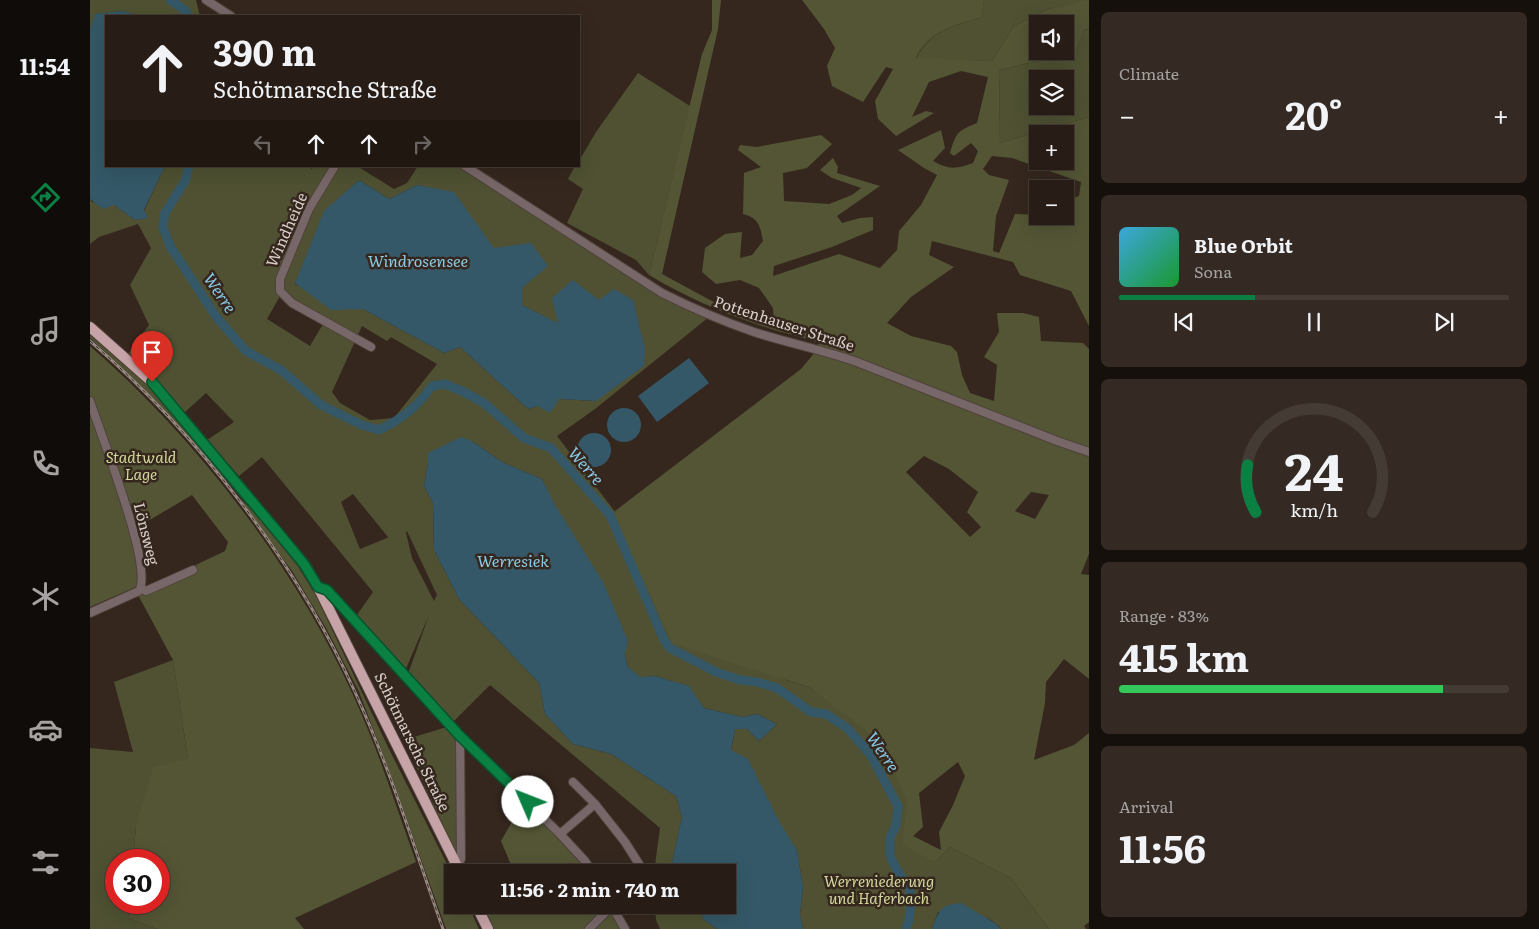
<!DOCTYPE html>
<html lang="en">
<head>
<meta charset="utf-8">
<style>
  body { margin:0; font-family:Literata,serif; background:#342a23; color:#f1f3f6; height:100vh; display:flex; flex-direction:column; font-size:19px; white-space:nowrap }
  * { box-sizing:border-box; margin:0 }
  p { font-size:16px; color:#a5a2a1 }
  .icon { flex:none; width:28px; height:28px; fill:none; stroke:currentColor; stroke-width:2; stroke-linecap:round; stroke-linejoin:round }
  .map { position:relative; flex:1; overflow:hidden }
  .side { display:flex; flex-direction:column; gap:12px; padding:12px; background:#16100c; width:450px }
  .side>* { flex:none }
  .top-card { position:absolute; left:15px; top:15px; width:475px; height:152px; border-radius:0px; box-shadow:0 5px 20px #0002,0 0 0 1px #443b35; background:#281d16; color:#f1f3f6; overflow:hidden }
  .fabs { position:absolute; left:939px; top:15px; display:grid; gap:10px }
  .fabs a { display:grid; place-items:center; width:45px; height:45px; border-radius:0px; background:#281d16; box-shadow:0 5px 20px #0002,0 0 0 1px #443b35; font-size:25px }
  .speed { position:absolute; left:15px; top:849px; display:flex; gap:10px; font-size:25px; font-weight:700; text-align:center }
  .speed>* { display:grid; place-content:center; width:65px; height:65px; border-radius:50%; background:#281d16; box-shadow:0 5px 20px #0002,0 0 0 1px #443b35; line-height:1 }
  .speed .limit { border:8px solid #d22; background:#fff; color:#111 }
  .pin { position:absolute; display:grid; place-items:center; width:42px; height:42px; color:#fff; margin:-51px -21px; border-radius:50% 50% 50% 0; rotate:-45deg; box-shadow:0 0 5px #0007 }
  .pin .icon { rotate:45deg }
  .me { position:absolute; width:55px; margin:-28px; rotate:314deg; stroke-linejoin:round; filter:drop-shadow(0 0 4px #0008) }
  .turn { display:flex; align-items:center; gap:18px; height:105px; padding:0 25px; font-size:22px }
  .turn .icon { width:65px; height:65px; stroke-width:2.5 }
  .turn b { display:block; font-size:35px; line-height:42px }
  .lanes { display:flex; align-items:center; height:48px; padding:0 25px; background:#0003; justify-content:center; gap:25px; direction:ltr }
  .lanes .off { opacity:.35 }
  .big { font-size:38px; font-weight:700; line-height:1.1 }
  .side .widget { flex:1; display:flex; flex-direction:column; justify-content:center; gap:8px; min-width:0; padding:0 18px; border-radius:8px; background:#342a23 }
  .side .dial { align-items:center; gap:0 }
  .dial svg { height:130px; overflow:visible; fill:none; stroke:#443b35; stroke-width:7; stroke-linecap:round; text-anchor:middle }
  .dial text { fill:#f1f3f6; stroke:none }
  .song { display:flex; align-items:center; gap:15px }
  .cover { width:60px; height:60px; border-radius:8px; background:linear-gradient(135deg,hsl(200 70% 55%),hsl(130 70% 35%)) }
  .played { height:5px; border-radius:2px; background:linear-gradient(90deg,#0b8043 35%,#443b35 35%) }
  .keys { display:flex; justify-content:space-around; direction:ltr }
  .heat { display:flex; justify-content:space-between; align-items:center; font-size:28px; direction:ltr }
  .charge { height:8px; border-radius:4px; background:linear-gradient(90deg,#34c759 83%,#443b35 0) }
  .trip { position:absolute; left:354px; top:864px; width:292px; height:50px; border-radius:0px; background:#281d16; box-shadow:0 5px 20px #0002,0 0 0 1px #443b35; font-weight:700; line-height:50px; text-align:center }
  main { display:flex; flex:1; min-height:0 }
  .tab-bar { display:flex; flex-direction:column; width:90px; justify-content:space-around; align-items:center; background:#100c09; color:#a5a2a1 }
  .tab-bar .icon { width:35px; height:35px }
  .tab-bar .current { color:#0b8043 }
  .tab-bar b { font-size:22px; color:#f1f3f6 }
  .map>svg:first-child { display:block }
  .green { fill:#4f5132; fill-rule:evenodd }
  .forest { fill:#535535; fill-rule:evenodd }
  .water { fill:#345867 }
  .lines { fill:none; stroke-linecap:round; stroke-linejoin:round }
  .river { stroke:#345867; stroke-width:9 }
  .minor-casing { stroke:#4f423a; stroke-width:10 }
  .major-casing { stroke:#4f423a; stroke-width:12 }
  .minor { stroke:#786769; stroke-width:8 }
  .major { stroke:#c6a3a7; stroke-width:10 }
  .rail-casing { stroke:#958982; stroke-width:3 }
  .rail { stroke:#35271e; stroke-width:1; stroke-dasharray:4; stroke-linecap:butt }
  .route-casing { stroke:#07532c; stroke-width:12 }
  .route { stroke:#0b8043; stroke-width:9 }
  .labels { text-anchor:middle; stroke-width:5; stroke-linejoin:round; paint-order:stroke }
  .street-label { font-size:15px; fill:#dad0ca; stroke:#35271e }
  .park-label { font-size:15px; font-style:italic; fill:#d3d79b; stroke:#35271e }
  .water-label { font-size:16px; font-style:italic; fill:#89cbe7; stroke:#35271e }
</style>
</head>
<body>
<main>
<nav class="tab-bar">
<b>11:54</b>
<svg class="icon current" aria-label="directions" viewBox="0 0 24 24"><path d="M12 3l9 9-9 9-9-9zM9 14v-3h6M13 9l2 2-2 2"/></svg>
<svg class="icon" aria-label="music" viewBox="0 0 24 24"><path d="M9 18V5l10-2v13"/><circle cx="6" cy="18" r="3"/><circle cx="16" cy="16" r="3"/></svg>
<svg class="icon" aria-label="phone" viewBox="0 0 24 24"><path d="M5 4h4l2 5-3 2q2 4 5 5l2-3 5 2v4C11 20 4 13 5 4z"/></svg>
<svg class="icon" aria-label="climate" viewBox="0 0 24 24"><path d="M12 3v18M4 7l16 10M4 17L20 7"/></svg>
<svg class="icon" aria-label="car" viewBox="0 0 24 24"><path d="M5 17H2v-5l4-1 3-4h7l3 4 3 1v5h-3M9 17h6M6 11h13"/><circle cx="7" cy="17" r="2"/><circle cx="17" cy="17" r="2"/></svg>
<svg class="icon" aria-label="filters" viewBox="0 0 24 24"><path d="M4 7h16M4 17h16"/><circle cx="9" cy="7" r="2"/><circle cx="15" cy="17" r="2"/></svg>
</nav>
<div class="map">
<svg width="999" height="929" viewBox="0 0 999 929">
  <rect width="100%" height="100%" fill="#35271e"/>
  <!-- green -->
  <g class="green">
    <polygon points="0,0 106,0 110,16 52,16 32,11 6,14 0,30"/>
    <path d="M894,0h104v1l-40,8 -34,17 -22,35 -76,-2c14,-29 38,-33 66,-42z"/>
    <path d="M999,29v88l-89,26 -1,-73 77,-18 8,-22zM948,79h27v27h-27z"/>
    <polygon points="548,73 600,106 559,275 546,260 477,223 493,189 478,179 485,166 489,166 489,161 506,132"/>
    <path d="M75,166h142l5,3 2,-3h18l-20,45 27,-45h18l37,23 13,-6 11,-17h44l178,117 69,34 -114,92 -38,27 59,77 170,167 23,7 11,8 48,22 36,62 8,57 23,26 15,-15 61,31 38,51h-48c-13,-18 -43,-16 -63,-17l-6,17h-129l-3,-15 3,-27 -6,-37 -66,-99 4,-22h12l12,12 18,-17 -20,-10 -15,3 -38,-9 -16,-22 -33,-10 -15,2 -13,-12 -2,-13 -83,-174 -40,-17 -30,-21 -44,12v10l-4,23 9,17 1,47 25,49 80,84 6,31 28,30 38,10 65,42 6,21 -12,55h-16l6,-44 -170,-143 -38,38 -44,-49 21,-59 -24,56 -48,-56 16,-23 -111,-135 -23,19 -32,-36 27,-18 -28,-29 -22,20 -57,-58 22,-30 -19,-40 21,-37 -13,-24 -39,13 -9,7v-45l2,3 22,3 21,15 12,-2 -3,-7zM269,180l30,19 28,-14 37,8 68,95v17l37,19 40,-24 -3,101 -37,-2 -31,10 -68,-62 -16,6 -81,-44 -68,-25 29,-72zM190,296l43,28 -13,22 -43,-27zM272,326l25,15 4,-4 46,27 -43,54 -24,2 -30,-17 -8,-11zM263,494l35,43 -1,1 -27,11 -19,-47zM317,531l30,64 -3,6 -22,-43 -6,-25z"/>
    <path d="M0,335l56,49 72,85 8,12c-43,-51 -86,-99 -136,-143z"/>
    <polygon points="83,660 98,759 46,826 43,860 26,860 26,902 40,903 38,918 67,929 0,929 0,748 43,752 24,682"/>
    <polygon points="360,726 368,738 368,858 314,740"/>
    <polygon points="565,905 610,905 613,919 627,929 570,929 566,920"/>
  </g>
  <!-- forest -->
  <g class="forest">
    <path d="M622,0h9l-3,29 -56,245 61,33 51,20 -1,-19 -14,-20 -19,-8 -24,4 -14,-12 3,-24 20,-14 17,-2 -2,26 12,-3 11,-14c-3,-15 -4,-23 -20,-27l1,-41 17,-6 -23,-17 2,-5 17,2 64,-12 11,9 -25,24 -24,5 1,28 45,3 23,-9 9,-7 -29,-10 -12,-8 13,-12 5,9 -1,6 43,13 -43,30 5,7 18,-5 13,-1v13l-41,17 -58,19 -1,10 66,-22 41,14 17,-18 2,-19 22,-26 16,-30 -13,-7 -26,-18 43,-20 4,18 -12,13c16,9 23,8 40,2l5,-12 -7,-8 -17,13 -4,-3c6,-20 7,-22 27,-30l11,-46 -27,-6 -32,11 -17,35 14,-6 8,2 -38,23 -18,-17 -3,-18 18,-32 -7,-2 -23,35 -31,-16 -5,-20 8,-18 -11,-19 -22,-29h182l-2,17c-28,9 -52,13 -66,41l76,3 22,-35 34,-17 41,-9v29l-5,1 -8,22 -77,18 1,73 89,-26v209l-18,-35 -51,-16 -7,-13 -81,-21 -3,14 25,12 -43,30 -24,26 24,13 40,10 6,6 5,23 8,18 24,8 3,-36 -13,-8 15,-25 -2,-19h26l16,4 2,24 42,2 6,6v205l-8,20 8,1v104l-25,-20 -18,23 -1,21 -11,57 40,-15 15,-12v189l-5,4 2,3h-37l-38,-51 -61,-31 -15,15 -33,-17 5,-43 -24,-59 -74,-56 -136,-43 -56,-120 -2,-13 186,-142 15,-18 3,-8c-20,-7 -41,-11 -60,-18 -39,-13 -75,-29 -110,-50l53,-221 10,-24zM948,24h27v27h-27zM948,134h27v27h-27zM902,156l20,2 69,24 -2,14 -14,5v15l-50,-2 -16,39 -6,-2 3,-35 13,-36 -20,-5 -6,-6zM834,456l25,13 29,23 -11,20 14,15 -11,10 -64,-65zM941,492l18,3 -14,24 -20,-8zM868,762l7,14 -12,29 -14,27 2,18 -28,-14 10,-9 -4,-34z"/>
    <path d="M0,346c107,93 204,219 263,349 25,54 43,111 63,167l-121,56 9,11h-147l-29,-11 2,-15 29,-1v-42h-26l3,-34 17,-59 35,-8 -15,-99 -36,-67 88,-42 3,-9 -36,-47 -61,36 9,54 -50,22z"/>
    <polygon points="149,498 159,507 207,565 226,596 298,747 362,874 362,905 378,905 389,929 356,929 302,778 269,692 236,628 202,571"/>
    <polygon points="434,801 492,862 498,872 410,872 421,865 411,841"/>
    <polygon points="389,905 517,905 531,929 401,929"/>
  </g>
  <!-- water -->
  <g class="water">
    <polygon points="32,11 52,16 16,16 16,166 75,166 54,210 58,218 45,220 24,205 13,209 0,199 0,30 5,14"/>
    <polygon points="269,180 299,199 327,185 364,192 404,248 441,243 458,266 432,288 432,305 468,323 462,298 483,280 509,300 524,289 543,300 555,349 554,366 506,401 469,399 460,413 448,406 438,409 370,347 354,353 273,309 241,310 205,283 234,211"/>
    <polygon points="599,358 619,383 567,422 548,396"/>
    <circle cx="534" cy="425" r="17"/>
    <circle cx="504" cy="450" r="17"/>
    <polygon points="371,437 382,441 412,462 452,479 465,505 513,582 538,641 535,653 537,666 550,677 565,676 599,686 614,708 652,717 667,714 687,724 669,741 657,729 645,729 641,750 658,759 690,823 707,850 713,887 710,914 713,929 627,929 613,919 610,905 638,905 638,872 580,872 592,817 586,796 521,754 483,744 455,714 449,683 369,599 344,550 343,503 334,486 338,463 338,453"/>
    <path d="M871,903l34,20 6,6h-69c7,-19 8,-24 29,-26z"/>
  </g>
  <g class="lines">
    <!-- river -->
    <g class="river">
      <polyline points="80,0 96,11 97,16"/>
      <path d="M99,166l-4,15 -20,32 -2,14 7,19 47,72 29,33 35,19 40,35 41,20 17,5c23,-11 38,-23 53,-44l13,-2 19,8 20,11 40,35 27,10 59,67 54,125 6,8 46,24 24,8 17,2 20,6 34,24 15,2 21,14 23,26 28,52 -2,19 -6,13v17l5,12 14,20 2,13 -2,21 -3,8"/>
    </g>
    <defs>
      <g id="minor">
        <polyline points="116,0 141,16"/>
        <polyline points="245,166 219,209 190,279 190,291 202,303 281,347"/>
        <path d="M375,166l197,127c30,15 60,28 92,39 34,11 69,18 103,30l200,79 32,11"/>
        <path d="M0,401c10,32 64,166 49,190l-49,22"/>
        <polyline points="228,587 237,590 370,736 470,834 495,861 502,872"/>
        <polyline points="51,588 56,591 103,570"/>
        <polyline points="483,782 505,804"/>
        <polyline points="470,834 505,804 535,842 554,872"/>
        <polyline points="367,866 371,859 370,736"/>
        <polyline points="521,905 535,929"/>
        <polyline points="499,929 521,907 526,905"/>
      </g>
      <g id="major">
        <polyline points="0,327 62,382 214,564 231,593 370,872"/>
        <polyline points="386,905 398,929"/>
      </g>
    </defs>
    <!-- minor casing -->
    <use href="#minor" class="minor-casing"/>
    <!-- major casing -->
    <use href="#major" class="major-casing"/>
    <!-- minor -->
    <use href="#minor" class="minor"/>
    <!-- major -->
    <use href="#major" class="major"/>
    <defs>
      <path id="rail" d="M0,341c108,93 206,221 265,351 35,76 60,158 88,237"/>
    </defs>
    <!-- rail casing -->
    <use href="#rail" class="rail-casing"/>
    <!-- rail -->
    <use href="#rail" class="rail"/>
  </g>
  <g class="lines">
    <defs>
      <polyline id="route" points="62,382 191,536 214,564 228,587 237,590 370,736 438,802"/>
    </defs>
    <!-- route casing -->
    <use href="#route" class="route-casing"/>
    <!-- route -->
    <use href="#route" class="route"/>
  </g>
  <g class="labels">
    <!-- street labels -->
    <g class="street-label">
      <text transform="translate(197 230) rotate(-66)" y="5">Windheide</text>
      <text transform="translate(694 324) rotate(18)" y="5">Pottenhauser Straße</text>
      <text transform="translate(56 534) rotate(76)" y="5">Lönsweg</text>
      <text transform="translate(322 742) rotate(64)" y="5">Schötmarsche Straße</text>
    </g>
    <!-- park labels -->
    <g class="park-label">
      <text x="51" y="463">Stadtwald<tspan x="51" dy="17">Lage</tspan></text>
      <text x="789" y="887">Werreniederung<tspan x="789" dy="17">und Haferbach</tspan></text>
    </g>
    <!-- water labels -->
    <g class="water-label">
      <text x="328" y="267">Windrosensee</text>
      <text transform="translate(130 293) rotate(56)" y="6">Werre</text>
      <text transform="translate(496 466) rotate(49)" y="6">Werre</text>
      <text x="423" y="567">Werresiek</text>
      <text transform="translate(793 752) rotate(56)" y="6">Werre</text>
    </g>
  </g>
</svg>
<div class="fabs">
<a><svg class="icon" aria-label="sound" viewBox="0 0 24 24"><path d="M4 9h4l5-4v14l-5-4H4zM17 9q2 3 0 6"/></svg></a>
<a><svg class="icon" aria-label="layers" viewBox="0 0 24 24"><path d="M12 4l9 5-9 5-9-5zM3 14l9 5 9-5"/></svg></a>
<a>+</a>
<a>−</a>
</div>
<div class="speed"><div class="limit">30</div></div>
<div class="pin" style="left:62px;top:382px;background:#d93025"><svg class="icon" aria-label="arrive" viewBox="0 0 24 24"><path d="M6 21V4h12l-3 4 3 4H6"/></svg></div>
<svg class="me" style="left:438px;top:802px" viewBox="-20 -20 40 40"><circle r="19" fill="#fff"/><path d="M0-13L10 11 0 6-10 11z" fill="#0b8043"/></svg>
<div class="trip">11:56 · 2 min · 740 m</div>
<div class="top-card">
<div class="turn"><svg class="icon" aria-label="ahead" viewBox="0 0 24 24"><path d="M12 20V5M6 11l6-6 6 6"/></svg><div><b>390 m</b>Schötmarsche Straße</div></div>
<div class="lanes"><svg class="icon off" aria-label="left" viewBox="0 0 24 24"><path d="M17 20v-9H6M10 6l-5 5 5 5"/></svg><svg class="icon" aria-label="ahead" viewBox="0 0 24 24"><path d="M12 20V5M6 11l6-6 6 6"/></svg><svg class="icon" aria-label="ahead" viewBox="0 0 24 24"><path d="M12 20V5M6 11l6-6 6 6"/></svg><svg class="icon off" aria-label="right" viewBox="0 0 24 24"><path d="M7 20v-9h11M14 6l5 5-5 5"/></svg></div>
</div>
</div>
<section class="side">
<div class="widget"><p>Climate</p>
<div class="heat"><a>−</a><b class="big">20°</b><a>+</a></div>
</div>
<div class="widget">
<div class="song"><i class="cover"></i><div><b>Blue Orbit</b><p>Sona</p></div></div>
<div class="played"></div>
<div class="keys"><svg class="icon" aria-label="previous" viewBox="0 0 24 24"><path d="M18 5L8 12l10 7zM5 5v14"/></svg><svg class="icon" aria-label="pause" viewBox="0 0 24 24"><path d="M8 5v14M16 5v14"/></svg><svg class="icon" aria-label="next" viewBox="0 0 24 24"><path d="M6 5l10 7-10 7zM19 5v14"/></svg></div>
</div>
<div class="widget dial"><svg viewBox="0 0 100 80">
<path d="M14 69A42 42 0 1 1 86 69"/>
<path d="M14 69A42 42 0 0 1 9 40" stroke="#0b8043"/>
<text x="50" y="56" font-size="32" font-weight="700">24</text>
<text x="50" y="72" font-size="11">km/h</text>
</svg></div>
<div class="widget"><p>Range · 83%</p><b class="big">415 km</b><div class="charge"></div></div>
<div class="widget"><p>Arrival</p><b class="big">11:56</b></div>
</section>
</main>
</body>
</html>
